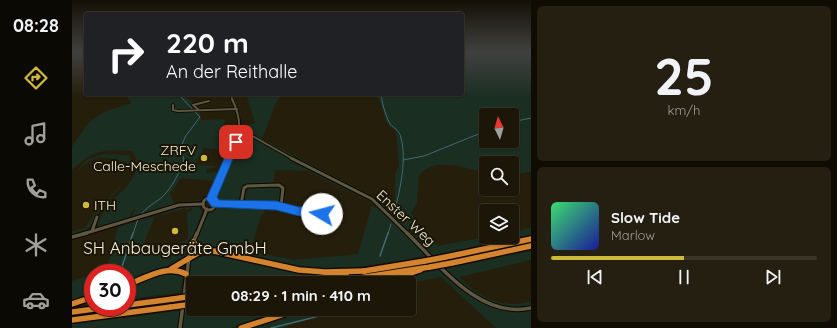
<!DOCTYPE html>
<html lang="en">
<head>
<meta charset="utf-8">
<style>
  body { margin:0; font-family:Quicksand,sans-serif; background:#251f12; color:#f1f3f6; height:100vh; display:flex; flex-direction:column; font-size:15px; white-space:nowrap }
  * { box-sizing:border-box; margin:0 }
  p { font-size:13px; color:#a09f9c }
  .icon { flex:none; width:22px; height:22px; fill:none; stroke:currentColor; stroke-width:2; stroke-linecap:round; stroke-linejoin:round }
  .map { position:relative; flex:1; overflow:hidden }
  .panel { display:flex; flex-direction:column; gap:6px; padding:6px; background:#0f0c04; width:306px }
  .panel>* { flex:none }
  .guide { position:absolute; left:12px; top:12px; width:380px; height:84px; border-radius:4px; box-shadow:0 1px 3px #0004,0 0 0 1px #3a3529; background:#202124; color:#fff; overflow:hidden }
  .needle { width:26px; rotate:355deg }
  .fabs { position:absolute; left:407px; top:108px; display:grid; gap:8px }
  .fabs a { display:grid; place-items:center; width:40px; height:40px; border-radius:4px; background:#1c1608; box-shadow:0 1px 3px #0004,0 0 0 1px #3a3529; font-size:20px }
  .speed { position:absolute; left:12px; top:264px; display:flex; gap:8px; font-size:20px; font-weight:700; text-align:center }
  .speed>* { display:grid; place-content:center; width:52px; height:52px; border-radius:50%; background:#1c1608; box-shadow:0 1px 3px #0004,0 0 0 1px #3a3529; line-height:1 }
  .speed .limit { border:6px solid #d22; background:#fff; color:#111 }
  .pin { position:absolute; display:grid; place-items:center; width:34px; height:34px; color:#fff; margin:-17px; border-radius:8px; box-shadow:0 2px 6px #0006 }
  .me { position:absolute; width:44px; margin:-22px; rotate:278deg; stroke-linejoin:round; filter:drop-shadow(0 0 3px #0008) }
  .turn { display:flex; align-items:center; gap:14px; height:84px; padding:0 16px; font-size:18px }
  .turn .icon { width:52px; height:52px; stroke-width:2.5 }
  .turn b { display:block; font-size:28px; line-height:34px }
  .panel .widget { flex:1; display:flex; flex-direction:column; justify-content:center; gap:6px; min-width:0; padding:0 14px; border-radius:6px; background:#251f12 }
  .panel .dial { align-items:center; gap:0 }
  .dial b { font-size:52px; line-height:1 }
  .song { display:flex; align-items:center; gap:12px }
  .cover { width:48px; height:48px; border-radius:6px; background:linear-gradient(135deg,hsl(140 70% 55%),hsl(240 70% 35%)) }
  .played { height:4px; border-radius:2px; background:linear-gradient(90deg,#ceb938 50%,#3a3529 50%) }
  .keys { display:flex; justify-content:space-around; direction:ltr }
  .trip { position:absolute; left:114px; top:276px; width:230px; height:40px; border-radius:4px; background:#1c1608; box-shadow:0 1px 3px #0004,0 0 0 1px #3a3529; font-weight:800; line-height:40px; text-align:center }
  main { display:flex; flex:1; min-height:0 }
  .dock { display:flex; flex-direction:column; width:72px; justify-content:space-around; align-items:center; background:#0b0903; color:#a09f9c }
  .dock .icon { width:28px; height:28px }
  .dock .on { color:#ceb938 }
  .dock b { font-size:18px; color:#f1f3f6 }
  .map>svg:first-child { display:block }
  .green { fill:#1a2e22; fill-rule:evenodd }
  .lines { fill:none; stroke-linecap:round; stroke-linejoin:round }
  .stream-far1 { stroke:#436a73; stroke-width:1 }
  .stream { stroke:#436a73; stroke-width:1.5 }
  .street-far3-casing { stroke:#0e0800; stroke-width:3 }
  .street-far2-casing { stroke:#0e0800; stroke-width:3.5 }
  .street-far1-casing { stroke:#0e0800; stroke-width:5 }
  .street-casing { stroke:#0e0800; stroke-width:5.5 }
  .highway-casing { stroke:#0e0800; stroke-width:8 }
  .street-far3 { stroke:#5e5742; stroke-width:1.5 }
  .street-far2 { stroke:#5e5742; stroke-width:2 }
  .street-far1 { stroke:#5e5742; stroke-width:3 }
  .street { stroke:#5e5742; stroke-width:3.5 }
  .highway { stroke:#d4832e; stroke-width:5.5 }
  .highway-bridge-casing { stroke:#0e0800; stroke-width:8; stroke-linecap:butt }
  .highway-bridge { stroke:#d4832e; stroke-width:5.5 }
  .route { fill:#1a73e8; stroke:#114b97 }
  .poi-dot { fill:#ceb938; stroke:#1b1503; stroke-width:1.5 }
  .labels { text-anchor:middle; stroke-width:4; stroke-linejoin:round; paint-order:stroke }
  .poi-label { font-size:14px; fill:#f1ede1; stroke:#1b1503; text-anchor:end }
  .street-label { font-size:14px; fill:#f1ede1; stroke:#1b1503 }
  .near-poi-label { font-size:17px; fill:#f1ede1; stroke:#1b1503 }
</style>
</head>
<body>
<main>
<nav class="dock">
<b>08:28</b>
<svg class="icon on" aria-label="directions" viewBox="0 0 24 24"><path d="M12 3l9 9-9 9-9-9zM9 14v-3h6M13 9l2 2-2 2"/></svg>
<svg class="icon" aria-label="music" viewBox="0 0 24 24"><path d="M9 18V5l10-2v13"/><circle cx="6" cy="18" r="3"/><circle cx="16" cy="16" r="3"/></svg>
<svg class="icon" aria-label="phone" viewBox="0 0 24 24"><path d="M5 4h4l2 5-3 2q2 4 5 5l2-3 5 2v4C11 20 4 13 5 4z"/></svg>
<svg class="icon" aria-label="climate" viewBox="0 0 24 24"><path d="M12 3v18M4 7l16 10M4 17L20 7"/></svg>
<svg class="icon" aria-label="car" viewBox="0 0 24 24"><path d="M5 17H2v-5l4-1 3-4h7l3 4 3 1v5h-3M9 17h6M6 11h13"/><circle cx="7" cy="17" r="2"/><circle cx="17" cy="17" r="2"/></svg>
</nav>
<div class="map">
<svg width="459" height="328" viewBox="0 0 459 328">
  <rect width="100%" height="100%" fill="#251e0b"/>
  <!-- green -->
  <g class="green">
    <path d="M390,52h69v120l-19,3v-12h-26v10c-21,-5 -50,-17 -67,2l-2,28 -6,10 13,19 14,14 48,-9h26v-5l19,-4v7l-92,19 -86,14 -22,1 -30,-2 -100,-20 -5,-5c2,-13 10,-31 23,-35l44,1 2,4 -4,4 -11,35 44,9 64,-6 14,-49 10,6 -13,-10 -61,-30 -30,-1 -3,1 -2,13h-30l-5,18h-17l-7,-5 29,-68 -2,-2 14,-4 -9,-29h38l-7,6 -15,39 110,57 19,14 4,-12v-24l4,-8 -3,-34 -9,-9 -8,-23 -7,-6h90zM414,115h26v26h-26z"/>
    <path d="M52,94c10,0 49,-2 57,0 10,5 20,15 20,26l24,-1 -2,13 16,-2 -9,20 -26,-2 -9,17 21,1 -1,2 -8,1 -1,4 9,-1 6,2 -10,22 -9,4 -10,2 18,-7 6,-14 -35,-3 -11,16 4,9h4l-48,16 6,-12 -5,6 -2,6 -27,8 -4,-2c3,-26 55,-45 34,-74 -29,-1 -38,-2 -60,19v-24l18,-25 16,-10 26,-8z"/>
    <path d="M33,154l24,1 3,8v7l-1,-6c-31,-8 -35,-12 -59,12l16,-17z"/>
    <polygon points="58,176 28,210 17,228 0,235 0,231 13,228 26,209"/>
    <polygon points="177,187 208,187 210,192 208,201 206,203 174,202 172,198"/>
    <polygon points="124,206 128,208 130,212 113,259 103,265 55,282 55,273 30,273 36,264 46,227 83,216 72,243 73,254 115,240 116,238 115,212 120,211 120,208 114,210 114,208 90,215 88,218 90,213 107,208"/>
    <path d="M459,251v9l-72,17c19,20 45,33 72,24v27h-35l-55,-51 -32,6h-20l24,-8z"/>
    <polygon points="136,253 248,274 182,283 121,283 121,291 55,299 55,287 96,272 106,272 111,276 109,289 117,289 119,261 126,255"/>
    <polygon points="19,275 20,280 21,279 21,293 0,300 0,281"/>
    <polygon points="123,309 220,309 159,328 111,328 112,315 107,316 106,328 0,328 0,324"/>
    <polygon points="236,309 263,309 211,328 177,328"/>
  </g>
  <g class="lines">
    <!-- stream-far1 -->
    <g class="stream-far1">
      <path d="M306,94l4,4c-1,4 6,23 8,26 5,5 10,7 11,14 6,22 -1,51 -6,72"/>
      <polyline points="409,110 410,112 407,116 414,125"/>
      <polyline points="440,122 459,118"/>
      <polyline points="331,160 352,156 414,131"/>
      <path d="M68,216c6,-9 14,-12 22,-19 11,-10 17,-24 22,-38l-4,-9 5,-13 15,-20 -22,-23"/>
      <polyline points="61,234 66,219"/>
      <polyline points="316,234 319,224"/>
    </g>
    <!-- stream -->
    <g class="stream">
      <polyline points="308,256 316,233"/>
      <polyline points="48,273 61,233"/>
      <polyline points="199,328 276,309"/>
    </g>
    <defs>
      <polyline id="street-far3" points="158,94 161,100"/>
      <g id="street-far2">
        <polyline points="101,105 101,110 106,111 165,109"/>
        <polyline points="127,110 121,105 137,101"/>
        <polyline points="168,129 221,159"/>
        <path d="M156,159c10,-26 17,-33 4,-60"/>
      </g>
      <g id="street-far1">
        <polyline points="219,158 300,199 336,234"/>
        <circle cx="137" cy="204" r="6"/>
        <polyline points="139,199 156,158"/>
        <polyline points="143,204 205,207 242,219 248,219 250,215 246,210 227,212"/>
        <polyline points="169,204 172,188 175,186 207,185 211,188 209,206"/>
        <polyline points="20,231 25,217"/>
        <polyline points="11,234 107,205 131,204"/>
        <polyline points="125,234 135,209"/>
      </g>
      <g id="street">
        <path d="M335,233c33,32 72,86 124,75"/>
        <polyline points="0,237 15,233"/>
        <polyline points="108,328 118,250 125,233"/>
      </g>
      <g id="highway">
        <polyline points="121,242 128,248 227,270 253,272 293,271"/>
        <polyline points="374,257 459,239"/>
        <polyline points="380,263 459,246"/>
        <polyline points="99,269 126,253 134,251"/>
        <polyline points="292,271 353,261"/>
        <polyline points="211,283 274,274"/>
        <polyline points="255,283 358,267"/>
        <polyline points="308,283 348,270"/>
        <path d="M55,285c19,-7 39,-21 59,-11"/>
        <polyline points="0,304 21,297"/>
        <polyline points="55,305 101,299"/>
        <polyline points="0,312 37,307"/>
        <polyline points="0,320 99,307"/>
        <polyline points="169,328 228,309"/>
      </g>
    </defs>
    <!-- street-far3 casing -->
    <use href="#street-far3" class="street-far3-casing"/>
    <!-- street-far2 casing -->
    <use href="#street-far2" class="street-far2-casing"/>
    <!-- street-far1 casing -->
    <use href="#street-far1" class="street-far1-casing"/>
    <!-- street casing -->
    <use href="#street" class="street-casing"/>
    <!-- highway casing -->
    <use href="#highway" class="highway-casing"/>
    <!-- street-far3 -->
    <use href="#street-far3" class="street-far3"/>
    <!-- street-far2 -->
    <use href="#street-far2" class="street-far2"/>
    <!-- street-far1 -->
    <use href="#street-far1" class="street-far1"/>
    <!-- street -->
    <use href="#street" class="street"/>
    <!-- highway -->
    <use href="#highway" class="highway"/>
    <defs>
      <g id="highway-bridge">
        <polyline points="353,261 374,257"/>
        <polyline points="358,267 380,263"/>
        <polyline points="101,299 121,296"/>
        <polyline points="99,307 121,304"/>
      </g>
    </defs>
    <!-- highway-bridge casing -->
    <use href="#highway-bridge" class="highway-bridge-casing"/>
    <!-- highway-bridge -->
    <use href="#highway-bridge" class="highway-bridge"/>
  </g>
  <!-- sky -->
  <linearGradient id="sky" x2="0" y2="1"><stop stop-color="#141006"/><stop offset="0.53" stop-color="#40413f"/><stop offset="1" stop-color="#40413f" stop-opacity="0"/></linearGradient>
  <rect width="459" height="98" fill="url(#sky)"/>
  <!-- route -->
  <polygon class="route" points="161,139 167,139 168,142 145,197 147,200 204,201 227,207 246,205 250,207 256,214 254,218 250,219 244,215 227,216 204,210 140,207 134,199"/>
  <!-- markers -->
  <g class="poi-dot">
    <circle cx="132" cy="158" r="4"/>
    <circle cx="14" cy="205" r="4"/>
    <circle cx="103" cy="231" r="4"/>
  </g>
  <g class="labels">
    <!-- poi labels -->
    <g class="poi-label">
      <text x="124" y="155">ZRFV<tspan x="124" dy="16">Calle-Meschede</tspan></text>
      <text x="22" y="210" text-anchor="start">ITH</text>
    </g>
    <!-- street labels -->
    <g class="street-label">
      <text transform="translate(334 218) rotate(43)" y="5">Enster Weg</text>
    </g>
    <!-- near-poi labels -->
    <g class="near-poi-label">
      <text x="103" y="254">SH Anbaugeräte GmbH</text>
    </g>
  </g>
</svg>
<div class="fabs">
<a><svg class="needle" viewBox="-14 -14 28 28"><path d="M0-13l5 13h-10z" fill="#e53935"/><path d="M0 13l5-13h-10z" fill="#a09f9c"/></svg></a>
<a><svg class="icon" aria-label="search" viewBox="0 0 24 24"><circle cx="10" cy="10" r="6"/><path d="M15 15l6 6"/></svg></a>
<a><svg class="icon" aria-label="layers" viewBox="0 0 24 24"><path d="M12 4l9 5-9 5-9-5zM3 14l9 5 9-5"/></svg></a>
</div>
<div class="speed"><div class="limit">30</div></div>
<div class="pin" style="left:164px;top:142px;background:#d93025"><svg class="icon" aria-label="arrive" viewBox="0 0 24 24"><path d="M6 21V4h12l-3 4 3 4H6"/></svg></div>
<svg class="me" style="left:250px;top:214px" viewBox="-20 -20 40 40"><circle r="19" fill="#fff"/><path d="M0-13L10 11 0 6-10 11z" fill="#1a73e8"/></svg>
<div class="trip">08:29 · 1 min · 410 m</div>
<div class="guide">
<div class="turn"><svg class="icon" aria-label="right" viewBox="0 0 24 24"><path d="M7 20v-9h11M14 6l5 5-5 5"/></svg><div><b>220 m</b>An der Reithalle</div></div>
</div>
</div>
<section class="panel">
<div class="widget dial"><b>25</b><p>km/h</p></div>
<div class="widget">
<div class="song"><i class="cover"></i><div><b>Slow Tide</b><p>Marlow</p></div></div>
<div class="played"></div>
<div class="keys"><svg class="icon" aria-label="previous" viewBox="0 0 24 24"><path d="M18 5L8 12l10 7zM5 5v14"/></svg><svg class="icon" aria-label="pause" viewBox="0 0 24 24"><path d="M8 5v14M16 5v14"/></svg><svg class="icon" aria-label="next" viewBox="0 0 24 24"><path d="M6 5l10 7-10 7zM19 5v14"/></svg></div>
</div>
</section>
</main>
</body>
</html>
